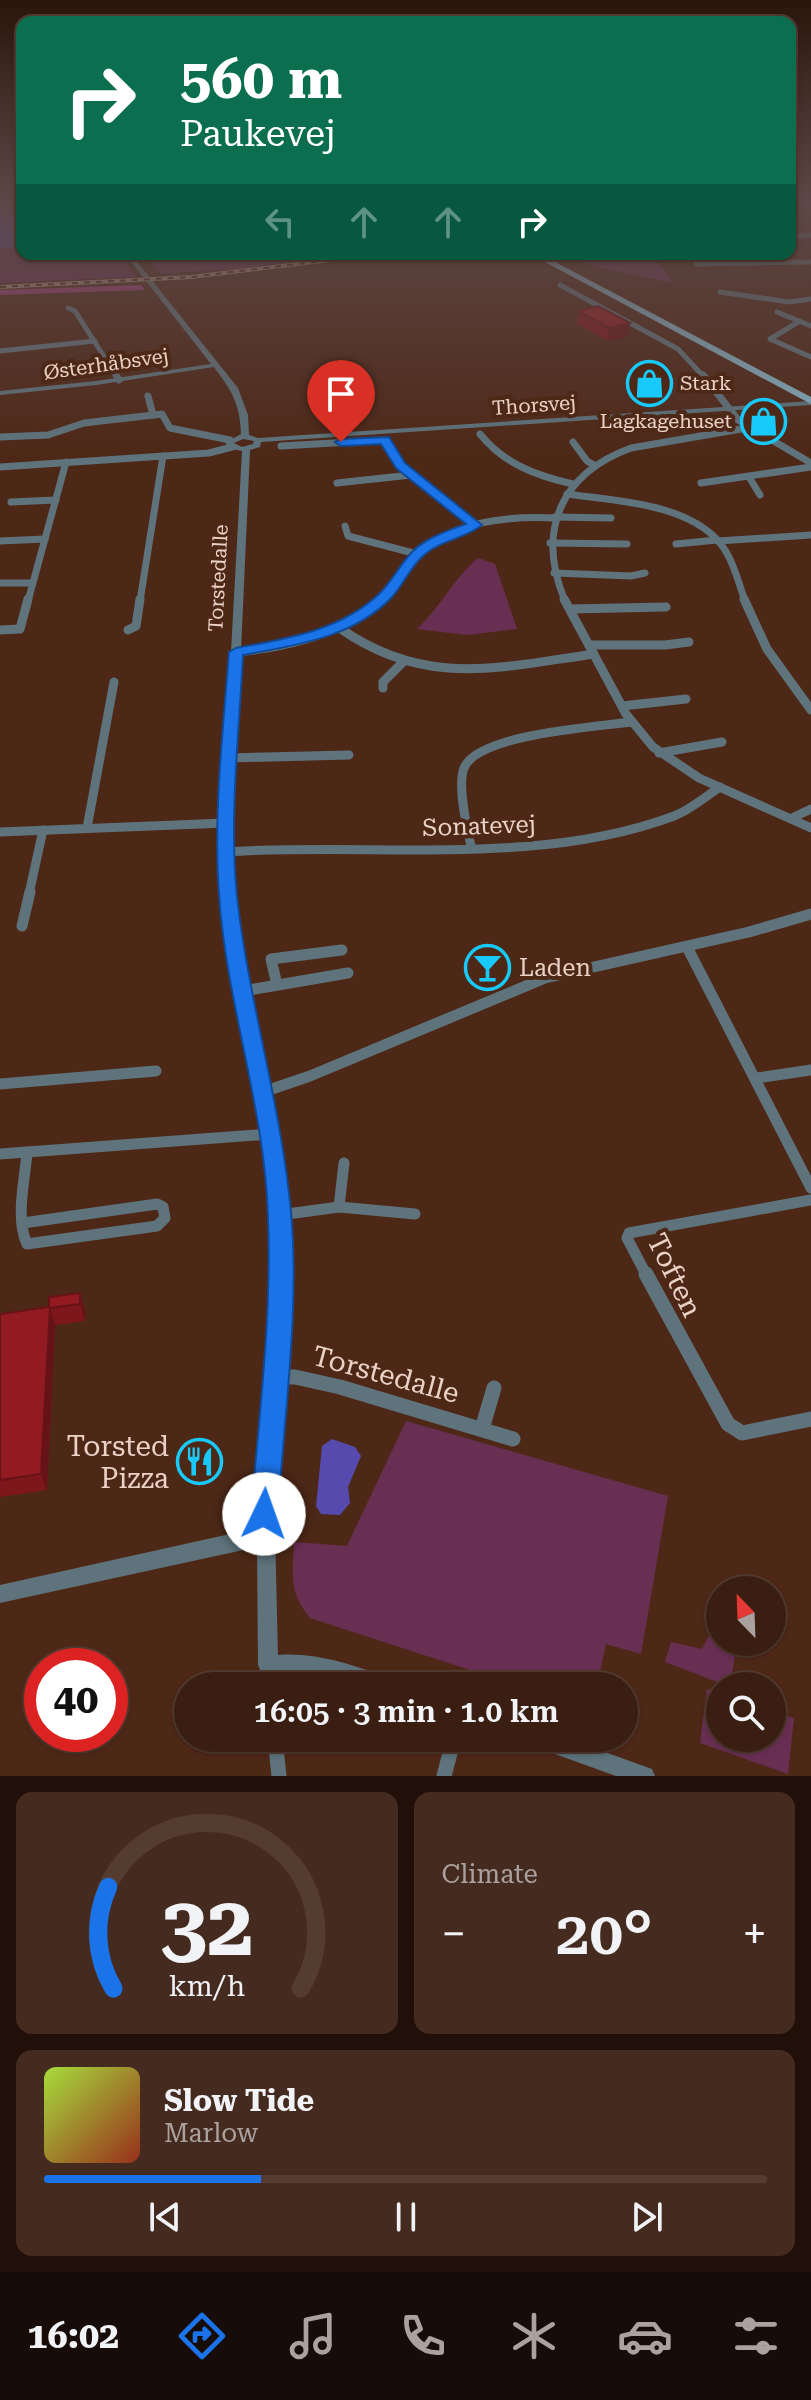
<!DOCTYPE html>
<html lang="en">
<head>
<meta charset="utf-8">
<style>
  body { margin:0; font-family:"Roboto Serif",serif; background:#452b1f; color:#f1f3f6; height:100vh; display:flex; flex-direction:column; font-size:30px; white-space:nowrap }
  * { box-sizing:border-box; margin:0 }
  p { font-size:26px; color:#aba29f }
  .icon { flex:none; width:44px; height:44px; fill:none; stroke:currentColor; stroke-width:2; stroke-linecap:round; stroke-linejoin:round }
  .map { position:relative; height:1776px; overflow:hidden }
  .side { display:flex; flex-direction:column; gap:16px; padding:16px; background:#201009; flex:1 }
  .side>* { flex:none }
  .hud { position:absolute; left:16px; top:16px; width:780px; height:244px; border-radius:16px; box-shadow:0 2px 6px #0004,0 0 0 2px #543c31; background:#0b6e4f; color:#fff; overflow:hidden }
  .needle { width:52px; rotate:337deg }
  .fabs { position:absolute; left:706px; top:1576px; display:grid; gap:16px }
  .fabs a { display:grid; place-items:center; width:80px; height:80px; border-radius:50%; background:#3a1e11; box-shadow:0 2px 6px #0004,0 0 0 2px #543c31; font-size:40px }
  .speed { position:absolute; left:24px; top:1648px; display:flex; gap:16px; font-size:40px; font-weight:700; text-align:center }
  .speed>* { display:grid; place-content:center; width:104px; height:104px; border-radius:50%; background:#3a1e11; box-shadow:0 2px 6px #0004,0 0 0 2px #543c31; line-height:1 }
  .speed .limit { border:12px solid #d22; background:#fff; color:#111 }
  .pin { position:absolute; display:grid; place-items:center; width:68px; height:68px; color:#fff; margin:-82px -34px; border-radius:50% 50% 50% 0; rotate:-45deg; box-shadow:0 0 8px #0007 }
  .pin .icon { rotate:45deg }
  .me { position:absolute; width:88px; margin:-44px; rotate:3deg; stroke-linejoin:round; filter:drop-shadow(0 0 6px #0008) }
  .turn { display:flex; align-items:center; gap:28px; height:168px; padding:0 32px; font-size:36px }
  .turn .icon { width:104px; height:104px; stroke-width:2.5 }
  .turn b { display:block; font-size:56px; line-height:68px }
  .lanes { display:flex; align-items:center; height:76px; padding:0 32px; background:#0003; justify-content:center; gap:40px; direction:ltr }
  .lanes .off { opacity:.35 }
  .big { font-size:60px; font-weight:600; line-height:1.1 }
  .side .tile { flex:1; display:flex; flex-direction:column; justify-content:center; gap:12px; min-width:0; padding:0 28px; border-radius:16px; background:#452b1f }
  .side .dial { align-items:center; gap:0 }
  .dial svg { height:208px; overflow:visible; fill:none; stroke:#543c31; stroke-width:7; stroke-linecap:round; text-anchor:middle }
  .dial text { fill:#f1f3f6; stroke:none }
  .song { display:flex; align-items:center; gap:24px }
  .cover { width:96px; height:96px; border-radius:12px; background:linear-gradient(135deg,hsl(80 70% 55%),hsl(10 70% 35%)) }
  .played { height:8px; border-radius:4px; background:linear-gradient(90deg,#1a73e8 30%,#543c31 30%) }
  .keys { display:flex; justify-content:space-around; direction:ltr }
  .heat { display:flex; justify-content:space-between; align-items:center; font-size:44px; direction:ltr }
  .side .tiles { flex:1; display:grid; gap:16px; grid-template-columns:1fr 1fr }
  .tile:last-child { grid-column:span 2 }
  .trip { position:absolute; left:174px; top:1672px; width:464px; height:80px; border-radius:40px; background:#3a1e11; box-shadow:0 2px 6px #0004,0 0 0 2px #543c31; font-weight:600; line-height:80px; text-align:center }
  .tabs { display:flex; height:128px; justify-content:space-around; align-items:center; background:#170c07; color:#aba29f }
  .tabs .icon { width:56px; height:56px }
  .tabs .active { color:#1a73e8 }
  .tabs b { font-size:36px; color:#f1f3f6 }
  .map>svg:first-child { display:block }
  .green { fill:#692f53 }
  .forest { fill:#a13c7c }
  .water { fill:#564aae }
  .lines { fill:none; stroke-linecap:round; stroke-linejoin:round }
  .stream { stroke:#564aae; stroke-width:2 }
  .minor-far4 { stroke:#5e737c; stroke-width:5 }
  .minor-far3 { stroke:#5e737c; stroke-width:7 }
  .minor-far2 { stroke:#5e737c; stroke-width:9 }
  .minor-far1 { stroke:#5e737c; stroke-width:11 }
  .minor { stroke:#5e737c; stroke-width:15 }
  .tertiary { fill:#5e737c; fill-rule:evenodd }
  .primary { fill:#84b1c3; fill-rule:evenodd }
  .rail-casing { stroke:#ae9083; stroke-width:4 }
  .rail { stroke:#4e2817; stroke-width:2; stroke-dasharray:6; stroke-linecap:butt }
  .wall { fill:#7d171c }
  .shaded-wall { fill:#661317 }
  .building { fill:#911b21; stroke:#661317; stroke-width:2 }
  .route { fill:#1a73e8; stroke:#114b97; stroke-width:2 }
  .labels { text-anchor:middle; stroke-width:8; stroke-linejoin:round; paint-order:stroke }
  .far-street-label { font-size:20px; fill:#ebd2c7; stroke:#4e2817 }
  .far-poi-label { font-size:20px; fill:#ebd2c7; stroke:#4e2817; text-anchor:start }
  .street-label { font-size:24px; fill:#ebd2c7; stroke:#4e2817 }
  .poi-label { font-size:24px; fill:#ebd2c7; stroke:#4e2817; text-anchor:start }
  .near-street-label { font-size:28px; fill:#ebd2c7; stroke:#4e2817 }
  .near-poi-label { font-size:28px; fill:#ebd2c7; stroke:#4e2817; text-anchor:end }
</style>
</head>
<body>
<div class="map">
<svg width="811" height="1776" viewBox="0 0 811 1776">
  <rect width="100%" height="100%" fill="#4e2817"/>
  <!-- green -->
  <g class="green">
    <polygon points="22,244 22,254 120,254 136,277 0,283 0,246"/>
    <polygon points="143,254 350,254 236,269 160,274"/>
    <polygon points="567,254 653,254 672,283 594,266"/>
    <path d="M478,558l17,6 22,65 -50,6 -50,-6c23,-21 37,-51 61,-71z"/>
    <path d="M406,1421l262,75 -27,158 -35,-10 -9,42h-78l-209,-68c-22,-27 -17,-43 -16,-76l53,4z"/>
    <polygon points="720,1615 720,1642 737,1642 731,1681 725,1685 665,1662 671,1642 702,1649"/>
    <polygon points="707,1689 720,1693 720,1738 772,1738 772,1711 794,1718 788,1774 700,1743"/>
  </g>
  <!-- forest -->
  <polygon class="forest" points="142,285 144,290 0,295 0,290"/>
  <!-- water -->
  <g class="water">
    <polygon points="22,206 22,244 0,246 0,208"/>
    <polygon points="332,1439 355,1447 361,1456 348,1487 350,1503 340,1515 321,1514 316,1506 322,1446"/>
  </g>
  <g class="lines">
    <!-- stream -->
    <polyline class="stream" points="0,248 22,246"/>
    <!-- minor-far4 -->
    <g class="minor-far4">
      <polyline points="790,236 811,235"/>
      <polyline points="696,264 811,262"/>
      <polyline points="560,285 678,349 704,377"/>
      <polyline points="720,292 789,302 811,299"/>
      <polyline points="68,308 75,311 117,377"/>
      <polyline points="777,312 811,326"/>
      <polyline points="800,321 770,339 811,357"/>
      <polyline points="0,351 95,341"/>
    </g>
    <!-- minor-far3 -->
    <g class="minor-far3">
      <polyline points="116,375 119,380"/>
      <polyline points="703,375 738,420 811,463"/>
      <polyline points="148,396 153,415"/>
      <path d="M480,434c24,30 57,42 93,50"/>
      <polyline points="0,437 48,435 84,423 162,414 170,428 230,440"/>
      <polyline points="573,442 587,461 594,465"/>
      <polyline points="281,446 385,440 400,466 475,525"/>
      <polyline points="0,467 209,453 232,447"/>
      <polyline points="749,477 760,495"/>
      <polyline points="337,483 411,475"/>
      <polyline points="701,483 811,467"/>
      <path d="M567,494c48,7 120,9 153,49 13,16 18,38 25,58"/>
      <polyline points="11,502 56,500"/>
      <polyline points="555,517 611,518"/>
      <polyline points="345,526 348,536 417,554"/>
      <polyline points="0,541 45,539"/>
      <polyline points="718,541 811,535"/>
      <polyline points="550,543 627,544"/>
      <polyline points="676,544 717,540"/>
      <polyline points="554,573 631,576 645,573"/>
      <polyline points="0,583 32,583"/>
      <polyline points="28,601 66,462"/>
      <polyline points="140,601 163,456"/>
      <path d="M380,601c14,-15 24,-34 39,-48 35,-33 91,-37 136,-35"/>
      <path d="M565,601c-29,-70 -5,-127 66,-153l116,-20"/>
    </g>
    <!-- minor-far2 -->
    <g class="minor-far2">
      <polyline points="564,599 626,714 653,747 699,778 811,828"/>
      <polyline points="744,599 767,649 811,710"/>
      <polyline points="570,609 666,607"/>
      <path d="M338,627c86,61 158,41 256,27"/>
      <polyline points="0,630 20,629 28,599"/>
      <polyline points="128,630 136,626 140,599"/>
      <polyline points="589,645 665,645 689,642"/>
      <path d="M236,652c52,-5 106,-18 146,-53"/>
      <polyline points="383,688 383,682 403,662"/>
      <polyline points="622,706 686,699"/>
      <polyline points="659,753 722,742"/>
      <polyline points="229,758 349,755"/>
      <polyline points="794,817 811,809"/>
      <polyline points="87,828 114,682"/>
      <polyline points="0,832 226,823"/>
      <path d="M471,846c-4,-18 -15,-64 -6,-80 17,-32 131,-39 166,-44"/>
      <path d="M226,852c145,-10 310,16 448,-36 16,-6 31,-19 46,-29"/>
      <polyline points="29,894 43,830"/>
    </g>
    <!-- minor-far1 -->
    <g class="minor-far1">
      <polyline points="22,926 30,892"/>
      <polyline points="687,947 811,1188"/>
      <polyline points="277,985 271,959 342,950"/>
      <polyline points="243,991 348,973"/>
      <polyline points="757,1078 811,1070"/>
      <polyline points="0,1084 156,1071"/>
      <polyline points="263,1092 310,1076 545,978 749,932 811,914"/>
      <polyline points="0,1154 270,1134"/>
      <polyline points="339,1207 344,1163"/>
      <polyline points="280,1215 339,1207 415,1214"/>
      <path d="M23,1223l134,-19 6,3 2,11 -8,8 -130,18c-12,-26 -2,-64 0,-92"/>
      <polyline points="647,1276 627,1238 629,1233 811,1200"/>
    </g>
    <!-- minor -->
    <g class="minor">
      <polyline points="646,1274 728,1424 742,1433 811,1419"/>
      <polyline points="274,1377 295,1377 340,1387 513,1439"/>
      <polyline points="482,1429 494,1388"/>
      <polyline points="268,1665 270,1686"/>
      <polyline points="275,1738 279,1776"/>
      <polyline points="444,1776 454,1738"/>
    </g>
    <!-- tertiary -->
    <g class="tertiary">
      <path d="M125,254h6l107,134 10,27 1,20 9,3 553,-37v4l-550,37 -1,5 -10,3 -18,402 5,76 40,206 11,81v84l-14,192 4,164c38,-3 77,10 112,24l3,7h-39l-42,-10 -44,-1 -7,-3 -3,-7 -1,-118 -257,56v-18l257,-57 -1,-37 16,-192v-84l-9,-81 -38,-206 -5,-76 22,-401 -10,-2 -7,-6 16,-9c-1,-30 -9,-43 -27,-67l-118,18 -96,10v-4l96,-10 115,-17zM243,439l11,2 -1,3 -11,3 -8,-4z"/>
      <polygon points="527,1738 566,1738 652,1769 655,1776 616,1776 530,1745"/>
    </g>
    <!-- primary -->
    <polygon class="primary" points="530,254 540,254 811,397 811,404"/>
    <defs>
      <polyline id="rail" points="0,287 191,277 380,254"/>
    </defs>
    <!-- rail casing -->
    <use href="#rail" class="rail-casing"/>
    <!-- rail -->
    <use href="#rail" class="rail"/>
  </g>
  <!-- wall -->
  <g class="wall">
    <polygon points="578,311 628,336 608,341 577,324"/>
    <polygon points="80,1293 85,1310 85,1321 55,1325 47,1490 0,1497 0,1314 49,1307"/>
  </g>
  <!-- shaded-wall -->
  <g class="shaded-wall">
    <polygon points="630,323 628,336 608,341 609,328"/>
    <polygon points="80,1293 85,1310 85,1321 80,1304"/>
    <polygon points="50,1308 55,1325 47,1490 41,1474"/>
  </g>
  <!-- building -->
  <g class="building">
    <polygon points="598,306 630,323 609,328 578,311"/>
    <polygon points="80,1293 80,1304 50,1308 41,1474 0,1480 0,1314 49,1307 49,1297"/>
  </g>
  <!-- sky -->
  <linearGradient id="sky" x2="0" y2="1"><stop stop-color="#2b160d"/><stop offset="0.45" stop-color="#5d4847"/><stop offset="1" stop-color="#5d4847" stop-opacity="0"/></linearGradient>
  <rect width="811" height="453" fill="url(#sky)"/>
  <!-- route -->
  <path class="route" d="M389,437l16,26 77,62c-17,14 -43,15 -60,32 -12,11 -19,28 -30,40 -37,40 -98,49 -149,58 -4,80 -14,162 -6,242 12,106 44,208 54,315 9,96 -7,205 -13,302l-4,9 -10,4 -9,-4 -4,-9c8,-99 21,-198 17,-297 -3,-109 -42,-214 -49,-323 -6,-80 4,-162 10,-242l7,-4c50,-9 106,-18 144,-55 12,-12 20,-28 31,-40 14,-15 36,-22 55,-29l-70,-56 -15,-24 -40,2 -6,-4 6,-3z"/>
  <!-- icons -->
  <defs>
    <symbol id="shop-ring" viewBox="-11 -11 22 22"><circle r="9.5" fill="#4e2817" stroke="#18cafc" stroke-width="1.5"/><path d="M-5-2.5h2.3a2.7 3.5 0 0 1 5.4 0H5L5.5 6h-11ZM-1.5-2.5h3a1.5 2.3 0 0 0-3 0Z" fill="#18cafc"/></symbol>
    <symbol id="bar-ring" viewBox="-11 -11 22 22"><circle r="9.5" fill="#4e2817" stroke="#18cafc" stroke-width="1.5"/><path d="M-6-5H6L.8 .8V4.5H3.5V6h-7V4.5H-.8V.8Z" fill="#18cafc"/></symbol>
    <symbol id="restaurant-ring" viewBox="-11 -11 22 22"><circle r="9.5" fill="#4e2817" stroke="#18cafc" stroke-width="1.5"/><path d="M-5-6h1v4h1v-4h1v4h1v-4h1v5L-1.5 .5V6h-2V.5L-5-1ZM5-6V6H3V1.5H1.5Q1.5-4 5-6Z" fill="#18cafc"/></symbol>
  </defs>
  <g fill-rule="evenodd">
    <use href="#shop-ring" x="624" y="358" width="51" height="51"/>
    <use href="#shop-ring" x="738" y="396" width="51" height="51"/>
    <use href="#bar-ring" x="462" y="942" width="51" height="51"/>
    <use href="#restaurant-ring" x="174" y="1436" width="51" height="51"/>
  </g>
  <g class="labels">
    <!-- far-street labels -->
    <g class="far-street-label">
      <text transform="translate(106 364) rotate(-8)" y="7">Østerhåbsvej</text>
      <text transform="translate(534 405) rotate(-4)" y="7">Thorsvej</text>
      <text transform="translate(218 578) rotate(-87)" y="7">Torstedalle</text>
    </g>
    <!-- far-poi labels -->
    <g class="far-poi-label">
      <text x="680" y="390">Stark</text>
      <text x="732" y="428" text-anchor="end">Lagkagehuset</text>
    </g>
    <!-- street labels -->
    <g class="street-label">
      <text transform="translate(479 826) rotate(-2)" y="8">Sonatevej</text>
    </g>
    <!-- poi labels -->
    <g class="poi-label">
      <text x="519" y="976">Laden</text>
    </g>
    <!-- near-street labels -->
    <g class="near-street-label">
      <text transform="translate(675 1275) rotate(64)" y="10">Toften</text>
      <text transform="translate(386 1374) rotate(15)" y="10">Torstedalle</text>
    </g>
    <!-- near-poi labels -->
    <g class="near-poi-label">
      <text x="169" y="1456">Torsted<tspan x="169" dy="32">Pizza</tspan></text>
    </g>
  </g>
</svg>
<div class="fabs">
<a><svg class="needle" viewBox="-14 -14 28 28"><path d="M0-13l5 13h-10z" fill="#e53935"/><path d="M0 13l5-13h-10z" fill="#aba29f"/></svg></a>
<a><svg class="icon" aria-label="search" viewBox="0 0 24 24"><circle cx="10" cy="10" r="6"/><path d="M15 15l6 6"/></svg></a>
</div>
<div class="speed"><div class="limit">40</div></div>
<div class="pin" style="left:341px;top:442px;background:#d93025"><svg class="icon" aria-label="arrive" viewBox="0 0 24 24"><path d="M6 21V4h12l-3 4 3 4H6"/></svg></div>
<svg class="me" style="left:264px;top:1514px" viewBox="-20 -20 40 40"><circle r="19" fill="#fff"/><path d="M0-13L10 11 0 6-10 11z" fill="#1a73e8"/></svg>
<div class="trip">16:05 · 3 min · 1.0 km</div>
<div class="hud">
<div class="turn"><svg class="icon" aria-label="right" viewBox="0 0 24 24"><path d="M7 20v-9h11M14 6l5 5-5 5"/></svg><div><b>560 m</b>Paukevej</div></div>
<div class="lanes"><svg class="icon off" aria-label="left" viewBox="0 0 24 24"><path d="M17 20v-9H6M10 6l-5 5 5 5"/></svg><svg class="icon off" aria-label="ahead" viewBox="0 0 24 24"><path d="M12 20V5M6 11l6-6 6 6"/></svg><svg class="icon off" aria-label="ahead" viewBox="0 0 24 24"><path d="M12 20V5M6 11l6-6 6 6"/></svg><svg class="icon" aria-label="right" viewBox="0 0 24 24"><path d="M7 20v-9h11M14 6l5 5-5 5"/></svg></div>
</div>
</div>
<section class="side">
<div class="tiles">
<div class="tile dial"><svg viewBox="0 0 100 80">
<path d="M14 69A42 42 0 1 1 86 69"/>
<path d="M14 69A42 42 0 0 1 12 30" stroke="#1a73e8"/>
<text x="50" y="56" font-size="32" font-weight="700">32</text>
<text x="50" y="72" font-size="11">km/h</text>
</svg></div>
<div class="tile"><p>Climate</p>
<div class="heat"><a>−</a><b class="big">20°</b><a>+</a></div>
</div>
<div class="tile">
<div class="song"><i class="cover"></i><div><b>Slow Tide</b><p>Marlow</p></div></div>
<div class="played"></div>
<div class="keys"><svg class="icon" aria-label="previous" viewBox="0 0 24 24"><path d="M18 5L8 12l10 7zM5 5v14"/></svg><svg class="icon" aria-label="pause" viewBox="0 0 24 24"><path d="M8 5v14M16 5v14"/></svg><svg class="icon" aria-label="next" viewBox="0 0 24 24"><path d="M6 5l10 7-10 7zM19 5v14"/></svg></div>
</div>
</div>
</section>
<nav class="tabs">
<b>16:02</b>
<svg class="icon active" aria-label="directions" viewBox="0 0 24 24"><path d="M12 3l9 9-9 9-9-9zM9 14v-3h6M13 9l2 2-2 2"/></svg>
<svg class="icon" aria-label="music" viewBox="0 0 24 24"><path d="M9 18V5l10-2v13"/><circle cx="6" cy="18" r="3"/><circle cx="16" cy="16" r="3"/></svg>
<svg class="icon" aria-label="phone" viewBox="0 0 24 24"><path d="M5 4h4l2 5-3 2q2 4 5 5l2-3 5 2v4C11 20 4 13 5 4z"/></svg>
<svg class="icon" aria-label="climate" viewBox="0 0 24 24"><path d="M12 3v18M4 7l16 10M4 17L20 7"/></svg>
<svg class="icon" aria-label="car" viewBox="0 0 24 24"><path d="M5 17H2v-5l4-1 3-4h7l3 4 3 1v5h-3M9 17h6M6 11h13"/><circle cx="7" cy="17" r="2"/><circle cx="17" cy="17" r="2"/></svg>
<svg class="icon" aria-label="filters" viewBox="0 0 24 24"><path d="M4 7h16M4 17h16"/><circle cx="9" cy="7" r="2"/><circle cx="15" cy="17" r="2"/></svg>
</nav>
</body>
</html>
